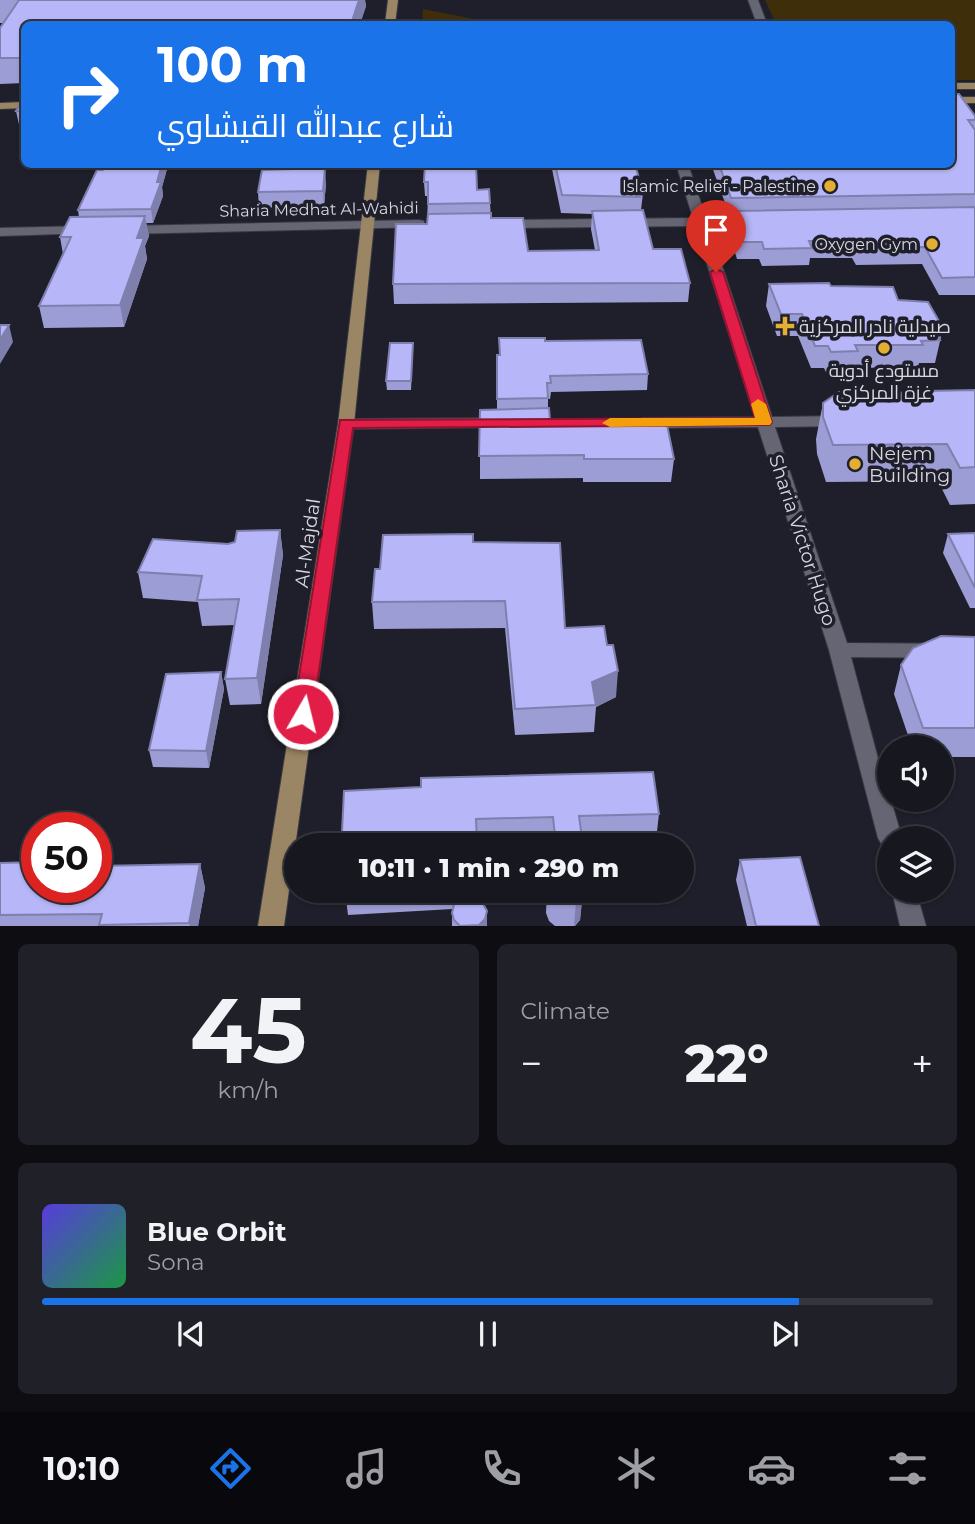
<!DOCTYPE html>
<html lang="en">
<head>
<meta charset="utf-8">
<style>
  body { margin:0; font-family:Montserrat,Cairo,sans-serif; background:#202029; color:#f1f3f6; height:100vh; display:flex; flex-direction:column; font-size:26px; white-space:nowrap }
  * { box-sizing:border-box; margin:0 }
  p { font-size:23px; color:#9e9fa5 }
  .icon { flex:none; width:38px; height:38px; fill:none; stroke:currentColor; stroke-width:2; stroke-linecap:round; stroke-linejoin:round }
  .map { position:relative; height:926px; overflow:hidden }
  .sheet { display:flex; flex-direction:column; gap:18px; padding:18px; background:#0d0d12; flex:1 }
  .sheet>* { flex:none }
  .top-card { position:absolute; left:21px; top:21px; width:934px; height:147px; border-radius:10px; box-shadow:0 2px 5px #0004,0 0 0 2px #36363e; background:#1a73e8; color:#fff; overflow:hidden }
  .controls { position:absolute; left:877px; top:735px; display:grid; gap:14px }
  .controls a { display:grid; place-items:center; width:77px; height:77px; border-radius:50%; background:#171720; box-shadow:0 2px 5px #0004,0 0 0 2px #36363e; font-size:35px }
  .speed { position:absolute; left:21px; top:812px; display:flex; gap:14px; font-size:35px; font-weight:700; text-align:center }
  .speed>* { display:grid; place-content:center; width:91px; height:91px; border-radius:50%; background:#171720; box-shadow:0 2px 5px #0004,0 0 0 2px #36363e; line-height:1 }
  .speed .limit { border:10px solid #d22; background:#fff; color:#111 }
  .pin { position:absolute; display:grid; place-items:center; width:60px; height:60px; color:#fff; margin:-72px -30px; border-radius:50% 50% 50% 0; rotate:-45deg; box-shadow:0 0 7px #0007 }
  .pin .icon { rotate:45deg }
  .me { position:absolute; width:77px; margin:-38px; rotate:8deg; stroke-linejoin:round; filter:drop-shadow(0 0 5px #0008) }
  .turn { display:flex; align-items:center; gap:24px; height:147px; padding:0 21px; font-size:32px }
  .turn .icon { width:91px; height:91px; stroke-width:2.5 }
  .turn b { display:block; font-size:49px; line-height:60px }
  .big { font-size:52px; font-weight:800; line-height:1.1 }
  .sheet .card { flex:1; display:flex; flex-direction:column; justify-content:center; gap:10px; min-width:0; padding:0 24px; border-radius:10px; background:#202029 }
  .sheet .dial { align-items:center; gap:0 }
  .dial b { font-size:91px; line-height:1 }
  .song { display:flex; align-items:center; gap:21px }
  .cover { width:84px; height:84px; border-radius:10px; background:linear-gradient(135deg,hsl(250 70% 55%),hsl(140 70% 35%)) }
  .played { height:7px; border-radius:4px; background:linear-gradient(90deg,#1a73e8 85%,#36363e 85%) }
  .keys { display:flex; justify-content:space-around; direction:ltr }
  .heat { display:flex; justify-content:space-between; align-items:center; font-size:38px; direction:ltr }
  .sheet .tiles { flex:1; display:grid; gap:18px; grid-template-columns:1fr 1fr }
  .card:last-child { grid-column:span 2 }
  .trip { position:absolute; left:284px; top:833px; width:410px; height:70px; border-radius:35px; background:#171720; box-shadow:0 2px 5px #0004,0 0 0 2px #36363e; font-weight:800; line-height:70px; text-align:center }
  .menu { display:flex; height:112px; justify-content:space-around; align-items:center; background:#09090d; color:#9e9fa5 }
  .menu .icon { width:49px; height:49px }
  .menu .current { color:#1a73e8 }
  .menu b { font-size:32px; color:#f1f3f6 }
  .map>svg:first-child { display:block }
  .green { fill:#3f2e0a }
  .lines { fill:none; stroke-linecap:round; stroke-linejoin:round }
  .minor-casing { stroke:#3a3a44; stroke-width:2 }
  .major-casing { stroke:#3a3a44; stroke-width:2 }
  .minor { fill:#656574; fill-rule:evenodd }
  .major { fill:#9a8564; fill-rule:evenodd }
  .wall { fill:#9d9dd5 }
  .shaded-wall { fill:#7f7fae }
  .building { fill:#b6b6f8; stroke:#7f7fae; stroke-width:2 }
  .route { fill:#e11d48; stroke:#92132f; stroke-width:2 }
  .slow { fill:#f59e0b }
  .poi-dot { fill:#e4ae35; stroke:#1f1f2b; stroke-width:2.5 }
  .labels { text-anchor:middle; stroke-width:7; stroke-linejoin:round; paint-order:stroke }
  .far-poi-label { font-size:16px; fill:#d7d7df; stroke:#1f1f2b; text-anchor:end }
  .far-street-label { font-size:16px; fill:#d7d7df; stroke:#1f1f2b }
  .poi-label { font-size:19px; fill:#d7d7df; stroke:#1f1f2b; text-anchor:start }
  .street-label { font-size:19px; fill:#d7d7df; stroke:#1f1f2b }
</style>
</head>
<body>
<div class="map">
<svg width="975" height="926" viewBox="0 0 975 926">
  <rect width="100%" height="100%" fill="#1f1f2b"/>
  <!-- green -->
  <g class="green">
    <polygon points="765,0 975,0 975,80 952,80 952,24 776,24"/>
    <polygon points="423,9 500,24 422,24"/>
  </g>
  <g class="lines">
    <defs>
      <g id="minor">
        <polygon points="748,0 758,0 767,24 757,24"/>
        <polygon points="676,164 688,164 706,218 755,217 762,221 755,225 709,226 772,417 842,416 850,421 842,426 775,427 847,643 975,644 975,658 851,657 889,800 891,800 902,838 889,838 889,847 882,845 878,838 829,650 758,427 643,428 635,423 643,418 755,417 695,226 503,228 496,224 503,220 693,218"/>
        <polygon points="419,220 424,221 424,227 125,234 118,230 125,226"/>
        <polygon points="86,226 93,230 91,233 0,236 0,228"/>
        <polygon points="503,418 509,419 511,423 509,427 346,429 338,424 346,419"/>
        <polygon points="892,891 916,891 926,926 900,926"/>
      </g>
      <g id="major">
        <polygon points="388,0 398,0 395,24 385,24"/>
        <rect x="952" y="83" width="23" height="6"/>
        <rect x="952" y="97" width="23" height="6"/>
        <polygon points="24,102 24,108 0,109 0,103"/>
        <polygon points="368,164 380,164 354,424 284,926 258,926 338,424"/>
      </g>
    </defs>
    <!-- minor casing -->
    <use href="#minor" class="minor-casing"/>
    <!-- major casing -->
    <use href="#major" class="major-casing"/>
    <!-- minor -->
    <use href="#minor" class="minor"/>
    <!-- major -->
    <use href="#major" class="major"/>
  </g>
  <!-- wall -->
  <g class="wall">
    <polygon points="0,0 365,0 366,6 360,24 24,24 24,83 0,84 0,28 4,23 0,23"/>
    <polygon points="952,94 975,116 975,295 939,295 922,264 856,265 852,258 810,258 809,265 762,266 759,259 737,259 730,237 732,221 734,221 735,214 729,214 711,164 952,164"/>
    <polygon points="24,99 24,138 22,138 16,111"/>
    <polygon points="106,164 167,164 167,169 162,187 163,196 153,223 146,223 149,236 145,246 147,259 124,327 44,328 39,306 63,254 60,237 79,217 78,210"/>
    <polygon points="551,164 635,164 643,193 641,210 653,249 690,283 688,302 394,304 393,284 427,224 428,196 425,196 424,182 477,190 489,189 491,218 528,251 595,250 591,229 592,214 561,213"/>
    <polygon points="326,184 324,206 259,208 258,192"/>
    <polygon points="769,284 831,286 898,300 943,328 935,363 919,363 918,367 855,368 854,374 827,374 824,368 811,368 798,336 777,336 766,306"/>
    <polygon points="499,338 545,341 648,374 647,390 551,392 550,399 548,399 548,408 550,420 674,459 671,482 583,482 583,478 480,479 480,410 497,410 497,355 499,355"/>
    <polygon points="413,351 411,390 387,390 386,381"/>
    <polygon points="975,390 975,504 950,505 938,481 826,482 817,454 816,439 823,403 928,393 929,391"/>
    <polygon points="280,530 283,555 261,704 230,705 225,679 235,625 202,626 198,602 143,598 138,572 228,544"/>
    <polygon points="975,533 975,608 970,608 943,553 948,534"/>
    <polygon points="473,542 565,628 607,645 616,697 596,707 594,732 515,735 505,628 374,629 372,602 380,569"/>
    <polygon points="975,637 975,757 942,757 942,747 912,747 894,694 901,665"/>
    <polygon points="221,672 224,689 209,768 153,767 149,750"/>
    <polygon points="344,791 659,814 656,840 582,842 583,845 552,845 551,843 477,845 343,845 342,832"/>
    <polygon points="740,860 819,926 747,926 736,880"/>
    <polygon points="0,863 37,887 200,864 205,888 198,926 0,926"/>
    <polygon points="345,891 480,891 481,900 487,926 452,926 452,909 348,915"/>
    <polygon points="547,891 583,891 580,920 575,926 555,926 549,921 546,913"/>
  </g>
  <!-- shaded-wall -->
  <g class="shaded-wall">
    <polygon points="359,0 365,0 366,6 360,24 351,24"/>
    <polygon points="162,164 167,164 167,169 162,187 163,196 153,223 151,209 157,182"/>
    <polygon points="325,168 326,184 324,206 323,191"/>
    <polygon points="145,216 149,236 145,246 147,259 124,327 120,305 137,238"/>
    <polygon points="9,325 13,342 0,364 0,340"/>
    <polygon points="280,530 283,555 261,704 257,678"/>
    <polygon points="618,671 616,697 596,707 592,682"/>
    <polygon points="221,672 224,689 209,768 206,751"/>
    <polygon points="200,864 205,888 198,926 190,926 189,923"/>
    <polygon points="583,891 580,920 574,926 576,901"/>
    <polygon points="487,911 487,926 477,926"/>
  </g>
  <!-- building -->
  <g class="building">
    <polygon points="19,0 359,0 351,24 24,24 24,58 0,58 0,28"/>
    <polygon points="952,94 959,94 975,116 975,120 968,120 975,130 975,194 731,198 719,164 952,164"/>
    <polygon points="24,99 24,111 16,111"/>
    <polygon points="106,164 162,164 157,182 161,182 151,209 78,210 97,170 103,170"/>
    <polygon points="425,164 476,164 477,190 489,189 490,203 428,204 428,182 424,182"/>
    <polygon points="555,164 635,164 643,193 639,193 640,197 562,195"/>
    <polygon points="325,168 323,191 258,192 262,170"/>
    <polygon points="975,207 975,277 942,278 925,247 859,248 855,241 809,241 812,248 764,249 762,242 739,242 732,221 739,221 735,211"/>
    <polygon points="643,210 653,249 681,249 690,283 393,284 396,224 427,224 428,214 491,213 491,218 523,218 528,251 599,250 592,211"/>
    <polygon points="145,216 137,238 144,238 120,305 39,306 71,237 60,237 70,217"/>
    <polygon points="829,283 831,286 893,287 898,300 928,302 943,328 934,328 940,340 921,341 923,345 855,345 858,351 831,352 828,346 815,346 802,314 781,314 769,284"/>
    <polygon points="0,325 9,325 0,340"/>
    <polygon points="499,338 545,338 545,341 641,340 648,374 550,376 551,383 547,383 548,398 497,399 497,355 500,355"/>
    <polygon points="390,343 413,343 411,381 386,381"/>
    <polygon points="975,390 975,467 960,468 947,444 833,445 823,417 823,403 839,392 930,393 929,391"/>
    <polygon points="549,408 550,420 666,420 674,459 584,459 584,455 479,456 480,410"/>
    <polygon points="280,530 257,678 225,679 239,599 197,600 202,576 138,572 153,539 228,544 235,542 237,531"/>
    <polygon points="975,533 975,588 948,534"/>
    <polygon points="473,534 473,542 560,543 565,628 604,626 607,645 613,645 618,671 592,682 596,705 515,709 505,601 372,602 375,569 380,569 383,535"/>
    <polygon points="941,636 975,637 975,728 923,728 901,665 913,648"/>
    <polygon points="221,672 206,751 149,750 166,674"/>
    <polygon points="653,772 659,814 579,816 583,845 556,845 553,817 476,819 477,845 346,845 347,832 342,832 344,791 421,787 421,778"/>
    <polygon points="800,857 819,926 756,926 740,860"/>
    <polygon points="37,862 37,887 96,887 96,866 200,864 189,923 99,925 102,914 0,915 0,863"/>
    <polygon points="457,891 480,891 481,900 487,911 485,919 479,925 460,926 454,920 452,913"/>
    <polygon points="549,891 583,891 582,895 576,901 558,901 551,895"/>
  </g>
  <!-- route -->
  <polygon class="route" points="716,269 723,272 772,422 770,425 353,428 313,714 310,719 303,722 296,719 293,714 340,420 755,418 710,272"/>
  <!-- slow -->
  <polygon class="slow" points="758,399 766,404 772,422 770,425 610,427 602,423 610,418 755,418 751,404"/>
  <!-- markers -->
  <g class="poi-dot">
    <circle cx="830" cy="186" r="7"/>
    <circle cx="932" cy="244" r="7"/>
    <path d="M781.5 315.5h7v7h7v7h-7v7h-7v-7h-7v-7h7z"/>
    <circle cx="884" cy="348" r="7"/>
    <circle cx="855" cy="464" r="7"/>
  </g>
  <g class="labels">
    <!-- far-poi labels -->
    <g class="far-poi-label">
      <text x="816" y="192">Islamic Relief - Palestine</text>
      <text x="918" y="250">Oxygen Gym</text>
    </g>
    <!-- far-street labels -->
    <g class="far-street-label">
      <text transform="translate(319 209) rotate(-1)" y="6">Sharia Medhat Al-Wahidi</text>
    </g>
    <!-- poi labels -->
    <g class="poi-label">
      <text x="799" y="333">صيدلية نادر المركزية</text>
      <text x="884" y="377" text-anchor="middle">مستودع أدوية<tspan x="884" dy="22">غزة المركزي</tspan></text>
      <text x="869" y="460">Nejem<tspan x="869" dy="22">Building</tspan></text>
    </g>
    <!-- street labels -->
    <g class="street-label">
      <text transform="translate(803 540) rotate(72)" y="7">Sharia Victor Hugo</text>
      <text transform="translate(307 543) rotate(-82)" y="7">Al-Majdal</text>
    </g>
  </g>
</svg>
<div class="controls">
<a><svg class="icon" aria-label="sound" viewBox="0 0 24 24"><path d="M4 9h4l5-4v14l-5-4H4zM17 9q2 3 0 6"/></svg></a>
<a><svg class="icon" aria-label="layers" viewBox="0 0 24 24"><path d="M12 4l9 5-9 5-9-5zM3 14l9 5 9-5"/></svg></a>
</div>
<div class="speed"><div class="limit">50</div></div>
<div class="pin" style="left:716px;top:272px;background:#d93025"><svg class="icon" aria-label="arrive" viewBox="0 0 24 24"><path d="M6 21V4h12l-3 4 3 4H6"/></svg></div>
<svg class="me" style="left:303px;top:714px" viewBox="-20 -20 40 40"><circle r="17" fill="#e11d48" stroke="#fff" stroke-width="3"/><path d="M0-11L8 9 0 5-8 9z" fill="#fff"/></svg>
<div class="trip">10:11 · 1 min · 290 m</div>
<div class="top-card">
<div class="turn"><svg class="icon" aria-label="right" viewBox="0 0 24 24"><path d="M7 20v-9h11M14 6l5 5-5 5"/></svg><div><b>100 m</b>شارع عبدالله القيشاوي</div></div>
</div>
</div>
<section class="sheet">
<div class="tiles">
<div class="card dial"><b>45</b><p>km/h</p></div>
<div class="card"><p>Climate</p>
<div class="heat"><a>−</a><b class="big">22°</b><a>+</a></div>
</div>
<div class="card">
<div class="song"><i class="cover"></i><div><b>Blue Orbit</b><p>Sona</p></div></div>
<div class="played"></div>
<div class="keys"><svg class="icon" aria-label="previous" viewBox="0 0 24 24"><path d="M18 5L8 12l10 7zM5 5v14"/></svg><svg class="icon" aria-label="pause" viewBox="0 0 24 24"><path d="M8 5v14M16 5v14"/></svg><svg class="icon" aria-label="next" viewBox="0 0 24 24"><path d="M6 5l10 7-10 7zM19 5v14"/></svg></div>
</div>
</div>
</section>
<nav class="menu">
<b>10:10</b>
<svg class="icon current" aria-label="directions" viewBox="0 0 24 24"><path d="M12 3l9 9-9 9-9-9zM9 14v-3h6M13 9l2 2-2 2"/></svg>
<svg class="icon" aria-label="music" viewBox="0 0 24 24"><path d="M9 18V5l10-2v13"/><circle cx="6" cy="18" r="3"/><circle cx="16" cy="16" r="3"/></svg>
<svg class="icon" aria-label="phone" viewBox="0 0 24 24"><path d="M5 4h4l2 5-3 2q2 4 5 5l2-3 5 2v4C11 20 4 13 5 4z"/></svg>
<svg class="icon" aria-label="climate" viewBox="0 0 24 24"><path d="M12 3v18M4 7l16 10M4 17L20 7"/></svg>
<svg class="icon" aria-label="car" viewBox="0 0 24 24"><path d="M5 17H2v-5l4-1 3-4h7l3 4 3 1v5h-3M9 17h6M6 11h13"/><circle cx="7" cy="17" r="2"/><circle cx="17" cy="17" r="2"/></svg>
<svg class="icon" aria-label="filters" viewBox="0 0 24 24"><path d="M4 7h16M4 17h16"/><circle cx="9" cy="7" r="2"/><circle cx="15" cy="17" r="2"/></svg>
</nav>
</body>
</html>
